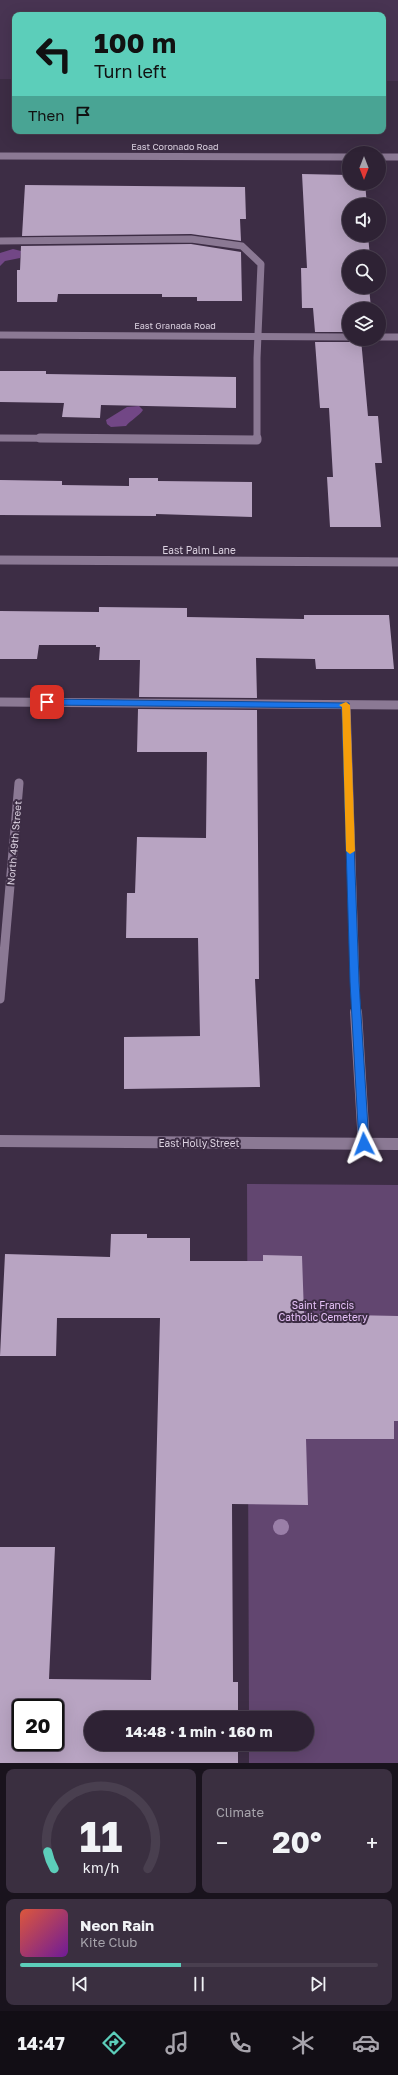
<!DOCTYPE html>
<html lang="en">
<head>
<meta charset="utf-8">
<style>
  body { margin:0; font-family:"Golos Text",sans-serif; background:#3a2f40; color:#f1f3f6; height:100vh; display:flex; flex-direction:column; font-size:15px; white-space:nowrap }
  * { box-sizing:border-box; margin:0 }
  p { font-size:13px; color:#a7a4ac }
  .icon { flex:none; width:22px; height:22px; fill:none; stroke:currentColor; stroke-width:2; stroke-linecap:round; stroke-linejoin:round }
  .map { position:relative; height:1763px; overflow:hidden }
  .details { display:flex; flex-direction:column; gap:6px; padding:6px; background:#19131d; flex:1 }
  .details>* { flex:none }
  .top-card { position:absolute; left:12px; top:12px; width:374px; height:122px; border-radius:8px; box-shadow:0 4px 16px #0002,0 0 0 1px #493f4f; background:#5cceba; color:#111; overflow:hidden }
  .needle { width:26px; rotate:180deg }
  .tools { position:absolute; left:342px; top:146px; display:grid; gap:8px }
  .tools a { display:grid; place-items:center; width:44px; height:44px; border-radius:50%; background:#2e2234; box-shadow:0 4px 16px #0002,0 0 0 1px #493f4f; font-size:20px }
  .speed { position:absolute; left:12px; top:1699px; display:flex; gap:8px; font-size:20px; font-weight:700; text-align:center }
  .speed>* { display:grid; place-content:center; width:52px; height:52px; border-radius:50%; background:#2e2234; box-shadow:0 4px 16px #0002,0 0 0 1px #493f4f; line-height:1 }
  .speed .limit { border:2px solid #111; border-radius:6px; background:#fff; color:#111 }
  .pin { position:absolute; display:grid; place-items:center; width:34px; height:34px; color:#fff; margin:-17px; border-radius:8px; box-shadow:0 2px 6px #0006 }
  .me { position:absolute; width:44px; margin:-22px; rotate:357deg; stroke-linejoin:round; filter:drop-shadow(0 0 3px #0008) }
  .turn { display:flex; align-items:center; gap:14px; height:84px; padding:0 16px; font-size:18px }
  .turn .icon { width:52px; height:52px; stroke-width:2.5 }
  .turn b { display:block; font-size:28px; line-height:34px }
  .then { display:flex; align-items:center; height:38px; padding:0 16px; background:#0003; gap:8px; font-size:15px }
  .big { font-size:30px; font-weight:700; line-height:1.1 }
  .details .widget { flex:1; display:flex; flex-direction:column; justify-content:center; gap:6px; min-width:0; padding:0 14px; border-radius:8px; background:#3a2f40 }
  .details .dial { align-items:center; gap:0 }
  .dial svg { height:104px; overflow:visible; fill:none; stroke:#493f4f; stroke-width:7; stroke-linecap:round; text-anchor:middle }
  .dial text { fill:#f1f3f6; stroke:none }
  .song { display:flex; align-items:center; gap:12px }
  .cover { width:48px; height:48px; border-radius:6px; background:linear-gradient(135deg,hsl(10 70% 55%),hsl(280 70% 35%)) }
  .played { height:4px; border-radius:2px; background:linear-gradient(90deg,#5cceba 45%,#493f4f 45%) }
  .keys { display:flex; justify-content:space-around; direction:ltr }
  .heat { display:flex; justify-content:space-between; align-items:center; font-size:22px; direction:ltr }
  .details .tiles { flex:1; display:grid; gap:6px; grid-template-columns:1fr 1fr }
  .widget:last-child { grid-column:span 2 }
  .trip { position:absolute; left:84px; top:1711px; width:230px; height:40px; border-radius:20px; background:#2e2234; box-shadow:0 4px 16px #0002,0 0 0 1px #493f4f; font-weight:700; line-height:40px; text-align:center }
  .dock { display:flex; height:64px; justify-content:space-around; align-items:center; background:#120e15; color:#a7a4ac }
  .dock .icon { width:28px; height:28px }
  .dock .on { color:#5cceba }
  .dock b { font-size:18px; color:#f1f3f6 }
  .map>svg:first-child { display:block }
  .built { fill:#483452 }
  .green { fill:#624670 }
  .water { fill:#724786 }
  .building { fill:#b8a4c2; fill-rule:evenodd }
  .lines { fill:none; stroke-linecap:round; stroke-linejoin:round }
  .lane-far2 { stroke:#8b7994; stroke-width:7 }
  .lane-far1 { stroke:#8b7994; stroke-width:9 }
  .lane { stroke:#8b7994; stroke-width:12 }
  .street-far2 { stroke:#8b7994; stroke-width:7 }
  .street-far1 { stroke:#8b7994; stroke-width:9 }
  .street { stroke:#8b7994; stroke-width:12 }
  .tree { fill:#9a7fa8 }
  .route { fill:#1a73e8; stroke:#114b97 }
  .slow { fill:#f59e0b }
  .labels { text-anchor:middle; stroke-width:4; stroke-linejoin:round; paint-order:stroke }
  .far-street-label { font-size:9px; fill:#dcd2e1; stroke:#3d2d45 }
  .street-label { font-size:10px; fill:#dcd2e1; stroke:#3d2d45 }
  .park-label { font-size:10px; fill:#e7c2f9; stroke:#3d2d45 }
</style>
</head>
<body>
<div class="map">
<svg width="398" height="1763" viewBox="0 0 398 1763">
  <rect width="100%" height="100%" fill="#3d2d45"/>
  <!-- built -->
  <polygon class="built" points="0,0 398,0 398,81 383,81 383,15 15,15 15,79 0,79"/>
  <!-- green -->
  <polygon class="green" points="247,1184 398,1185 398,1763 249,1763 249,1744 307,1744 307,1718 249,1718"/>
  <!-- water -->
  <g class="water">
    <polygon points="13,249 21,251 20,258 5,261 0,266 0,253"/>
    <path d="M139,406l4,4c-4,6 -12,10 -17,16l-15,1 -4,-3 -1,-4 21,-13z"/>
  </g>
  <!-- building -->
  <g class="building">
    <polygon points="302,174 349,175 349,183 365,183 367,205 349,205 349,235 368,235 370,257 349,257 349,287 369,287 371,308 349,309 349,332 315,332 313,308 302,308 301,268 307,268"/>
    <polygon points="25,185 245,187 246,219 240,219 241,241 191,234 22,236"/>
    <polygon points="191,244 241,252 242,301 197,301 197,297 162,297 162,294 58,294 57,302 17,302 17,270 20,270 21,246"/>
    <polygon points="354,339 361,339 368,416 378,416 382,463 375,463 381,527 330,527 327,477 333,477 329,408 320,408 315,342 349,342"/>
    <polygon points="0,371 46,371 46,374 236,377 236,408 101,405 100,418 62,417 64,403 0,402"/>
    <polygon points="129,478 158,478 158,481 252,482 252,517 156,514 156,516 0,515 0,480 62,481 62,485 129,486"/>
    <polygon points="99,607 187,608 187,617 304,619 304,615 389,615 394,669 316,669 315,659 256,658 257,698 139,697 140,660 99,660 100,647 96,647 96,645 39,645 37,659 0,659 0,611 99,612"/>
    <polygon points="138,709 257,710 259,979 255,979 260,1087 124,1089 124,1037 200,1036 198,938 126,938 127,893 135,893 137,837 206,838 207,752 137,752"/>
    <path d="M111,1234h36v4h43v23h73v-6l39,1 2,58 94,2v105h-4v18h-88l2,66 -76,-1 1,178h5v36h-147v26h147v19h-238v-216h55l-6,132 102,1 9,-362h-103l-1,38h-56l5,-102 105,3zM21,1708h34v34h-34z"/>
  </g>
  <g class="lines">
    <!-- lane-far2 -->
    <g class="lane-far2">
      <polyline points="0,241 191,239 242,246 261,264 257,358 257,439"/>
      <polyline points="0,438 169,439"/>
    </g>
    <!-- lane-far1 -->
    <g class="lane-far1">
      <polyline points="40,438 257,440 257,438"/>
      <polyline points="0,702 398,705"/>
      <polyline points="346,705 356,1013"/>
    </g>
    <!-- lane -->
    <polyline class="lane" points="356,1012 364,1144"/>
    <!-- street-far2 -->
    <g class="street-far2">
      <polyline points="0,156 349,157"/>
      <polyline points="379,157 398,157"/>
      <polyline points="0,335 349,337"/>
      <polyline points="379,337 398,337"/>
    </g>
    <!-- street-far1 -->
    <g class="street-far1">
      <polyline points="0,560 398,562"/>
      <polyline points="0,999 19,783"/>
    </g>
    <!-- street -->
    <polyline class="street" points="0,1141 398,1144"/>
  </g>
  <!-- trees -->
  <circle class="tree" cx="281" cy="1527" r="8"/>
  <!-- route -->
  <polygon class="route" points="47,699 349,703 359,982 369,1144 367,1147 364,1149 359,1144 350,982 342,708 47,705 43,702"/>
  <!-- slow -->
  <polygon class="slow" points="346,702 350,705 355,851 350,854 346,851 342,707 339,705"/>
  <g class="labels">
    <!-- far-street labels -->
    <g class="far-street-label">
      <text x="175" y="150">East Coronado Road</text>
      <text x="175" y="329">East Granada Road</text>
    </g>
    <!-- street labels -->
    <g class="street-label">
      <text x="199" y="554">East Palm Lane</text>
      <text transform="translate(14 843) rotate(-85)" y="4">North 49th Street</text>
      <text x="199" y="1147">East Holly Street</text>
    </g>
    <!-- park labels -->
    <g class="park-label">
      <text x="323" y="1309">Saint Francis<tspan x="323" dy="12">Catholic Cemetery</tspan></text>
    </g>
  </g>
</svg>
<div class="tools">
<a><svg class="needle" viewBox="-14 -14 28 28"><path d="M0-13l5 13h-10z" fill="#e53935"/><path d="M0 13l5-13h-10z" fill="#a7a4ac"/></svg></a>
<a><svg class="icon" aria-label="sound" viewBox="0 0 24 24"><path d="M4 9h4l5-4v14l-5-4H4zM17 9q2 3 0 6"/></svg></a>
<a><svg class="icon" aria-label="search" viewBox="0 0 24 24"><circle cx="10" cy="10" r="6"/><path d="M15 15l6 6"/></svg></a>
<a><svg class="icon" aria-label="layers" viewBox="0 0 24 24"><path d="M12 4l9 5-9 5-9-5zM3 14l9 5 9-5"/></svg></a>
</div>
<div class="speed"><div class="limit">20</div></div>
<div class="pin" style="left:47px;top:702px;background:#d93025"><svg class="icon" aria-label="arrive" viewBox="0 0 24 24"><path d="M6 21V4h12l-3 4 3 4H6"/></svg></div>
<svg class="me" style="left:364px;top:1144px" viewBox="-20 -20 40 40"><path d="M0-17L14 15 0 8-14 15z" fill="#1a73e8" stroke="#fff" stroke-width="4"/></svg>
<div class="trip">14:48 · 1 min · 160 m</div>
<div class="top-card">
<div class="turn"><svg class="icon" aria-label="left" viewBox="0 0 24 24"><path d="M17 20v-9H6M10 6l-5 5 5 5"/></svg><div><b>100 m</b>Turn left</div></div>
<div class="then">Then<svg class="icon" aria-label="arrive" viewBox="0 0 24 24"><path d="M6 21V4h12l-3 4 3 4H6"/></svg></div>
</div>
</div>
<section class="details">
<div class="tiles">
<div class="widget dial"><svg viewBox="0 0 100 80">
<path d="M14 69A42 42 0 1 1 86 69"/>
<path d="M14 69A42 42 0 0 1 9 56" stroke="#5cceba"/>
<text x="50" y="56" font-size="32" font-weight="700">11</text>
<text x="50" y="72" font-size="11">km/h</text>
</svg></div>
<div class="widget"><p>Climate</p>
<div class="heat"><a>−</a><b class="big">20°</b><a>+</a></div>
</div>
<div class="widget">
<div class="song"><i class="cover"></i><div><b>Neon Rain</b><p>Kite Club</p></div></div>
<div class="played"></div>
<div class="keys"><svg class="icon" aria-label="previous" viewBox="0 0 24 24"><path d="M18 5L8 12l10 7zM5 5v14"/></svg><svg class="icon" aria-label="pause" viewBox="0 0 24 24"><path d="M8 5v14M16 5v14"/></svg><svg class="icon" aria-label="next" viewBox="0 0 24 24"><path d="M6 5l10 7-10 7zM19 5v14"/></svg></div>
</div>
</div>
</section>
<nav class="dock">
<b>14:47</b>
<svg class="icon on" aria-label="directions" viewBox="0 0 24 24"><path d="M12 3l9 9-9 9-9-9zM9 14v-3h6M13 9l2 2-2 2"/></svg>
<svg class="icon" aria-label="music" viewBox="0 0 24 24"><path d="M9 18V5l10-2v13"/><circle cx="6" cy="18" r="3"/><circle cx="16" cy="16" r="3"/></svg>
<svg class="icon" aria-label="phone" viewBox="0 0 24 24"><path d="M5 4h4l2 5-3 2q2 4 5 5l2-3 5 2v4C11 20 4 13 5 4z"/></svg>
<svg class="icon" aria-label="climate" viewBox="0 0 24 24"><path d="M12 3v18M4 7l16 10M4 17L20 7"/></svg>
<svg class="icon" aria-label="car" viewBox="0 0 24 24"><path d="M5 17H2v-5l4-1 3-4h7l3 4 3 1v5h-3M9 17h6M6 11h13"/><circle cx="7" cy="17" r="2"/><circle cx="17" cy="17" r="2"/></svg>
</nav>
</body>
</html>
